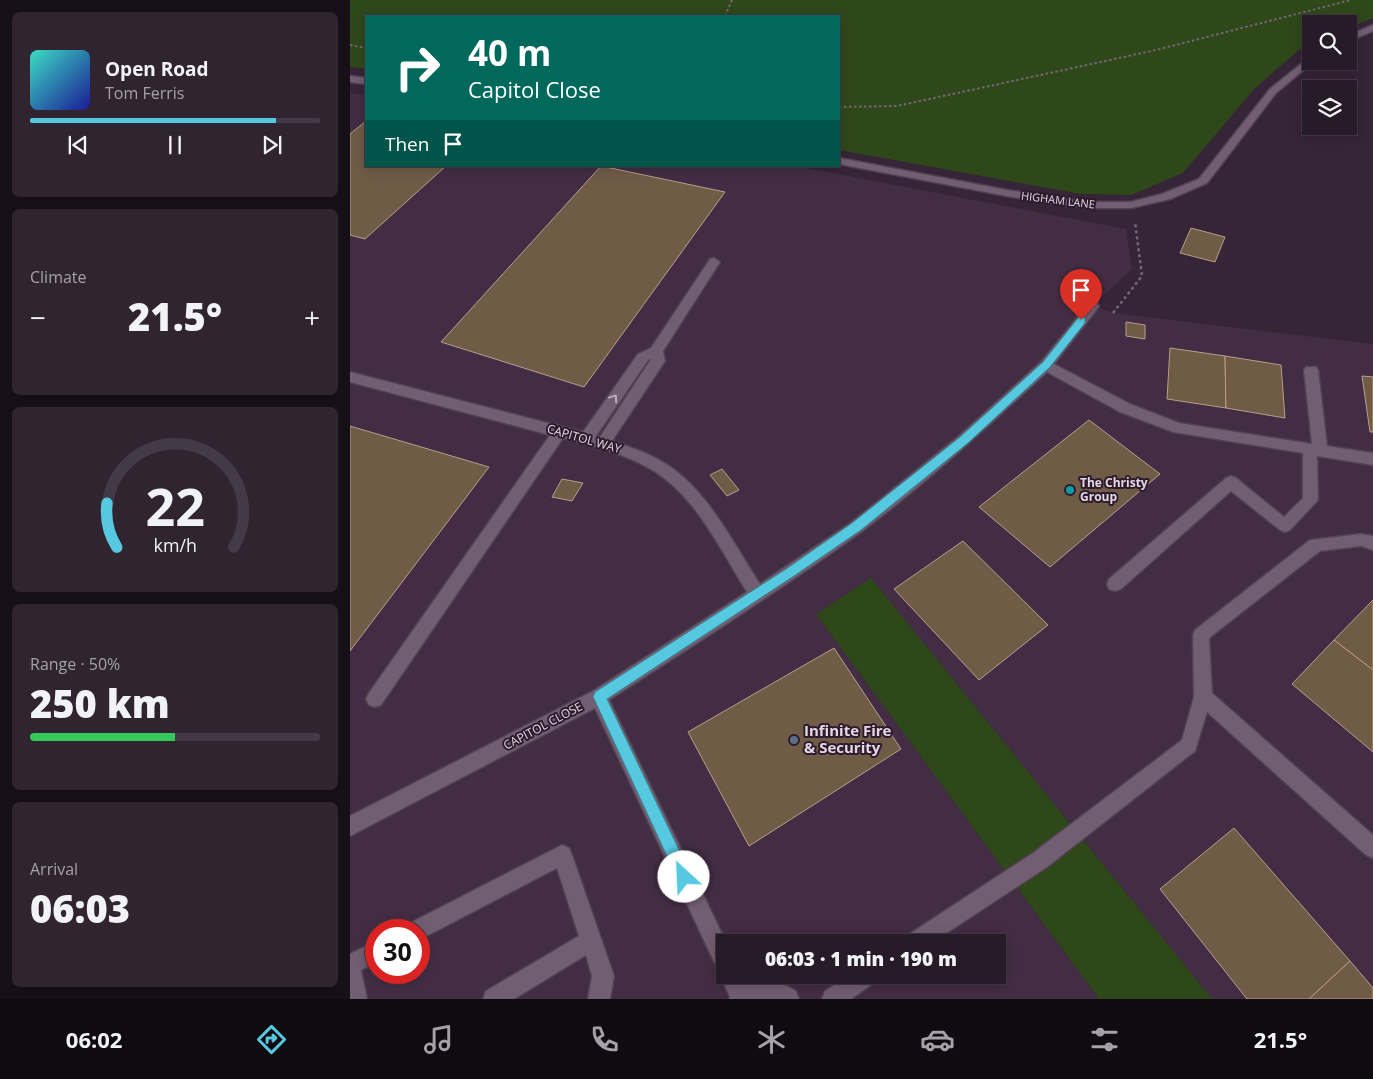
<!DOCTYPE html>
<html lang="en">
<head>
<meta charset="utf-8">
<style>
  body { margin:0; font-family:"Open Sans",sans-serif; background:#302431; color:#f1f3f6; height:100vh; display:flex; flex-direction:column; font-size:19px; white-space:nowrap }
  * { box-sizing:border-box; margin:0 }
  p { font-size:16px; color:#a5a1a8 }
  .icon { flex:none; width:28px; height:28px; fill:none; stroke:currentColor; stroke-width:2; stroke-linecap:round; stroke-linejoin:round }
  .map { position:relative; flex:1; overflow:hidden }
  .details { display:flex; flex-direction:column; gap:12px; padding:12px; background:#160f17; width:350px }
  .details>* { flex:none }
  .banner { position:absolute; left:15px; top:15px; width:475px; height:152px; border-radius:0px; box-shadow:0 2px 12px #0003,0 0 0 1px #443946; background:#00695c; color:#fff; overflow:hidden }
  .buttons { position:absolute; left:952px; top:15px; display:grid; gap:10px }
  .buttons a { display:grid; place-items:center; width:55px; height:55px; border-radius:0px; background:#281b29; box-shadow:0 2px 12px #0003,0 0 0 1px #443946; font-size:25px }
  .speed { position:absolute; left:15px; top:919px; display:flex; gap:10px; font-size:25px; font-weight:700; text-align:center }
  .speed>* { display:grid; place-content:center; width:65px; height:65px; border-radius:50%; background:#281b29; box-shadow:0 2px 12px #0003,0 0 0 1px #443946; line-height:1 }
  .speed .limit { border:8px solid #d22; background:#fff; color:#111 }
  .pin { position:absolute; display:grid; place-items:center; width:42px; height:42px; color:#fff; margin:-51px -21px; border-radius:50% 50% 50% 0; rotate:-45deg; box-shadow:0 0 5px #0007 }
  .pin .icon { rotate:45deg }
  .me { position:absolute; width:55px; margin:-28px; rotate:335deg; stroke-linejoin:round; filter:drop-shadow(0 0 4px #0008) }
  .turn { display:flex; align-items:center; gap:18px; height:105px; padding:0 20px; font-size:22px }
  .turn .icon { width:65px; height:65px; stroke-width:2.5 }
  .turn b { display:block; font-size:35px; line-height:42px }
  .then { display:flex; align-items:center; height:48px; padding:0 20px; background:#0003; gap:10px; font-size:19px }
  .big { font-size:38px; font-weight:800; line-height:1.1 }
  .details .widget { flex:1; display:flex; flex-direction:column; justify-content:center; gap:8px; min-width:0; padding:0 18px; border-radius:8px; background:#302431 }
  .details .dial { align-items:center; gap:0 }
  .dial svg { height:130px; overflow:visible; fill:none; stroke:#443946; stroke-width:7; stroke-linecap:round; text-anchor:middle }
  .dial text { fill:#f1f3f6; stroke:none }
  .song { display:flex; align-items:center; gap:15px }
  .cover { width:60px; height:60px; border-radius:8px; background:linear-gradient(135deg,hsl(170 70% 55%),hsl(240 70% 35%)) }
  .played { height:5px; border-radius:2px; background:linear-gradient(90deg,#56c9e1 85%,#443946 85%) }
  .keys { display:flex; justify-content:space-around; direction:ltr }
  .heat { display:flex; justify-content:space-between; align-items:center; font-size:28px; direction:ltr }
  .charge { height:8px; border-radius:4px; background:linear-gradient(90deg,#34c759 50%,#443946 0) }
  .trip { position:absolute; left:366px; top:934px; width:290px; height:50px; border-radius:0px; background:#281b29; box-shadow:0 2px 12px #0003,0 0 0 1px #443946; font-weight:800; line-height:50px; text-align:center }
  .tab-bar { display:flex; height:80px; justify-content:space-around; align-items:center; background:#100b10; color:#a5a1a8 }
  .tab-bar .icon { width:35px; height:35px }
  .tab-bar .current { color:#56c9e1 }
  .tab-bar b { font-size:22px; color:#f1f3f6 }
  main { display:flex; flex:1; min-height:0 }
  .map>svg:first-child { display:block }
  .built { fill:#432d44; fill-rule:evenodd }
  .green { fill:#2f481a }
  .building { fill:#705b47; stroke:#b79f8a }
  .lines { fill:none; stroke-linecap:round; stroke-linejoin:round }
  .minor-casing { stroke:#514251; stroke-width:3 }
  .path-far1 { stroke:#766676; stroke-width:2; stroke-dasharray:2.5 2.5; stroke-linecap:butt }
  .path { stroke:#766676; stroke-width:2.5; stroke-dasharray:3 3; stroke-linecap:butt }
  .minor { fill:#725e72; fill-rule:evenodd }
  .oneway { stroke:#bcadbc }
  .route { fill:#56c9e1; stroke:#388392 }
  .culture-dot { fill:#0f9aa8; stroke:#2c1b2d; stroke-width:2 }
  .service-dot { fill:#5c6f8a; stroke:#2c1b2d; stroke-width:2 }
  .labels { text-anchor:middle; stroke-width:4; stroke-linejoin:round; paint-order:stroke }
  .far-street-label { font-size:11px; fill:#e4d8e4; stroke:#2c1b2d }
  .street-label { font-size:12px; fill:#e4d8e4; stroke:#2c1b2d }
  .poi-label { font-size:12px; font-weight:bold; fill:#e4d8e4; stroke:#2c1b2d; text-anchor:start }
  .near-poi-label { font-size:15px; font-weight:bold; fill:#e4d8e4; stroke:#2c1b2d; text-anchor:start }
</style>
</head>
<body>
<main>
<section class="details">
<div class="widget">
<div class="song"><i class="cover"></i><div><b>Open Road</b><p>Tom Ferris</p></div></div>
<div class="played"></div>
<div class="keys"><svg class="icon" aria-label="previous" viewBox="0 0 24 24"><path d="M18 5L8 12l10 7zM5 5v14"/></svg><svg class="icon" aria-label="pause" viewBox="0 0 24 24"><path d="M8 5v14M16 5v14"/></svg><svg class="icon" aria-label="next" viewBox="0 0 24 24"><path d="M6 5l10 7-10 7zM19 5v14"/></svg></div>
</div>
<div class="widget"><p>Climate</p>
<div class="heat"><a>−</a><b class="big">21.5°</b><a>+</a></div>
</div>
<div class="widget dial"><svg viewBox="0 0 100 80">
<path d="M14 69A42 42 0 1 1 86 69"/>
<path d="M14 69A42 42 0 0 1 8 42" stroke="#56c9e1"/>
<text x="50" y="56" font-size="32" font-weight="700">22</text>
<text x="50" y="72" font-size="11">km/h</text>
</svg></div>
<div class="widget"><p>Range · 50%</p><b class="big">250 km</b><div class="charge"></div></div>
<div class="widget"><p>Arrival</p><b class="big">06:03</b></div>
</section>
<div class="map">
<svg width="1023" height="999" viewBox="0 0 1023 999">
  <rect width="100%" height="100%" fill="#362437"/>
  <!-- built -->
  <path class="built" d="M0,93l16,2v71h430l330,63 6,40 -39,36 20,8 260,31v655h-161l-341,-421 -55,36 283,385h-749zM26,930h43v42h-43zM375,942h273v33h-273z"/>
  <!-- green -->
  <g class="green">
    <polygon points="0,0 1023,0 1023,18 999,28 999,24 961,24 961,42 956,44 905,88 833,173 781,195 731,194 489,150 489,16 16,16 16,69 0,67"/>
    <polygon points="521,578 862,999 749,999 466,614"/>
  </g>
  <!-- building -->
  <g class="building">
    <polygon points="16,121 16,166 96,166 15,239 0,235 0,134"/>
    <polygon points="251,166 375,192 234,387 91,342"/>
    <polygon points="841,228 875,237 865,262 830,253"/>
    <polygon points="776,322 795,325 795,339 776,336"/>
    <polygon points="820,348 875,356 876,408 817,399"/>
    <polygon points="875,356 931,365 935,418 876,408"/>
    <polygon points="1012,376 1023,377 1023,432 1020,432"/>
    <polygon points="739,420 810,474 700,567 629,507"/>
    <polygon points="0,426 139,467 0,651"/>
    <polygon points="372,469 389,490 377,496 360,475"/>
    <polygon points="212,479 233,483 222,501 202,497"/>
    <polygon points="613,541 698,625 629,680 544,589"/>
    <polygon points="1023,600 1023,670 984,640"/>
    <polygon points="984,640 1023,670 1023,752 942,684"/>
    <polygon points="484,648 551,749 399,846 338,732"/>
    <polygon points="884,828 1000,961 959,999 897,999 810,889"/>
    <polygon points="1000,961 1023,988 1023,999 959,999"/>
  </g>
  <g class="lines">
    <defs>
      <g id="minor">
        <polygon points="1023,25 1023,31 999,41 999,35"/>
        <polygon points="961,56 961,61 964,61 926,93 857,183 820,199 781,208 742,208 716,205 657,196 489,164 489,158 657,190 716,199 742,202 781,202 812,194 849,179 920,89"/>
        <polygon points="0,76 16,78 16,84 0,82"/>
        <path d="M364,258l6,4 -57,89 2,10 -2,3 -51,77c21,7 42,14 60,27 39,28 62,77 88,116l92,-62 107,-86 82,-74 48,-59h8l2,3 -2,3 -43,55 76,40 49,19 133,21 -8,-74 2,-3h10l2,3 9,76 46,7v12l-56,-9 1,44 -28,30 -5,2 -5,-2 -49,-39 -110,98 -6,2 -6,-2 -2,-5 2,-5 117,-101 5,-2 5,2 48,39 19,-19v-45l-130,-21 -53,-20 -73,-40c-60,55 -120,111 -186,160 -82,59 -167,113 -252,168l117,242 -1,33h17l5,10c18,-7 33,-4 49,6l3,8h-70l1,-2 -10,-22 2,-3 -4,-2 -123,-262 -245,128v-20l243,-125 154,-99c-26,-41 -50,-94 -93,-121 -28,-17 -60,-25 -91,-33l-182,267 -6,2 -6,-2 -3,-6 3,-6 181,-258 -200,-53v-10l233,60 55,-78 13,-6 59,-89zM301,359l-51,78 -4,-1 52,-76z"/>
        <polygon points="1011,534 1023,536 1023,550 1011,546 970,551 859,638 862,693 1023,835 1023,858 1016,855 857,712 845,751 697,867 583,942 555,942 558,935 683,853 832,740 844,697 843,635 845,630 960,540"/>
        <polygon points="212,845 219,848 222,855 264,976 260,999 238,999 242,976 236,955 164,999 133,999 136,991 229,936 207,868 69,940 69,930 57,930 60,923"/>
        <polygon points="26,941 26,962 11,970 17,999 0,999 0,954"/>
        <polygon points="500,975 529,975 525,982 501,999 472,999 475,991"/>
      </g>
    </defs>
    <!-- minor casing -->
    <use href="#minor" class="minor-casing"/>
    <!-- path-far1 -->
    <g class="path-far1">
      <polyline points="375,16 382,0"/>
      <polyline points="0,45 16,48"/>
      <polyline points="489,107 547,106 806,50 1001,0"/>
    </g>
    <!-- path -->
    <polyline class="path" points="763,313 792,276 785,222"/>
    <!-- minor -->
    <use href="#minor" class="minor"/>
  </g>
  <!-- one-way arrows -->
  <defs><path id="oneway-chevron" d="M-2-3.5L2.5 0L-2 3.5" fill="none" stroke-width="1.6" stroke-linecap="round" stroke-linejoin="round" transform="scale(1.25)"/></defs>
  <use class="oneway" href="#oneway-chevron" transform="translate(264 398) rotate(-56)"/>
  <!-- route -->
  <polygon class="route" points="731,317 735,318 735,323 700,367 618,443 511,530 444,576 257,699 342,877 340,882 334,885 329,882 245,701 243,697 245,692 436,569 502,523 610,437 693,362 728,318"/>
  <!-- markers -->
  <circle class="culture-dot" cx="720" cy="490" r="5"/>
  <circle class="service-dot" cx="444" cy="740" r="5"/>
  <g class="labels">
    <!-- far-street labels -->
    <g class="far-street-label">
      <text transform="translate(708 200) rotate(7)" y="4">HIGHAM LANE</text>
    </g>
    <!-- street labels -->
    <g class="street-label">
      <text transform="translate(234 439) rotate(16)" y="4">CAPITOL WAY</text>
      <text transform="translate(193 726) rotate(-28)" y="4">CAPITOL CLOSE</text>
    </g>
    <!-- poi labels -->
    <g class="poi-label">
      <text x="730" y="487">The Christy<tspan x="730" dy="14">Group</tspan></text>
    </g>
    <!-- near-poi labels -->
    <g class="near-poi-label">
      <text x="454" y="736">Infinite Fire<tspan x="454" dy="17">&amp; Security</tspan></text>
    </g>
  </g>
</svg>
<div class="buttons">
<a><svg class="icon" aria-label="search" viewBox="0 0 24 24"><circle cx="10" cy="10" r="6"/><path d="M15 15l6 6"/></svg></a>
<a><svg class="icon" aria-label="layers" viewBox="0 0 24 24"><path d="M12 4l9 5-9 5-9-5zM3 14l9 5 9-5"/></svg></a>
</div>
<div class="speed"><div class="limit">30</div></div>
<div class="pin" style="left:731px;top:320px;background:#d93025"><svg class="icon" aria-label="arrive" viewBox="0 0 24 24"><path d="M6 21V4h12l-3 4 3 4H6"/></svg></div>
<svg class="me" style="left:334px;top:877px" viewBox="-20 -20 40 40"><circle r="19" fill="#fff"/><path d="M0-13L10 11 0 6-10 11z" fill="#56c9e1"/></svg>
<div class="trip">06:03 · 1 min · 190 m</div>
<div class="banner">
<div class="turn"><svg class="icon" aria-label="right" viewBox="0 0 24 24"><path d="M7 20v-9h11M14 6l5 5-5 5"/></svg><div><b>40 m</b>Capitol Close</div></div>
<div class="then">Then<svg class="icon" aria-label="arrive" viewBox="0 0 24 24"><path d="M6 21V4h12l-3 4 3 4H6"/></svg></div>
</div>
</div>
</main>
<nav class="tab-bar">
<b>06:02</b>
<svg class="icon current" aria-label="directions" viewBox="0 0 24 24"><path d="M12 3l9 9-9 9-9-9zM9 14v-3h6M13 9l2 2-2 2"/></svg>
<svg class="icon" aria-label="music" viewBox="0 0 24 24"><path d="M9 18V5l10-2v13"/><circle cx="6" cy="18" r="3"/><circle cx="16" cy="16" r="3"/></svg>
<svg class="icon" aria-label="phone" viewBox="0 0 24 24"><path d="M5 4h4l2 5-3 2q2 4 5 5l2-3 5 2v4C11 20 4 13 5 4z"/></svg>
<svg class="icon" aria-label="climate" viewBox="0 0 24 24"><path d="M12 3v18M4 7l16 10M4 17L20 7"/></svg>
<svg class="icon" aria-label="car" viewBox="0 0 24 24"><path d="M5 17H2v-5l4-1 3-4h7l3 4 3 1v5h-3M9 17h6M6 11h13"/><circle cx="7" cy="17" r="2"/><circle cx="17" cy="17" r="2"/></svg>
<svg class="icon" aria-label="filters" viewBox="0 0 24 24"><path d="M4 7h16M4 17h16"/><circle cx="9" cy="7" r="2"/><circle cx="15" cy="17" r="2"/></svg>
<b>21.5°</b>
</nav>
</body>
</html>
